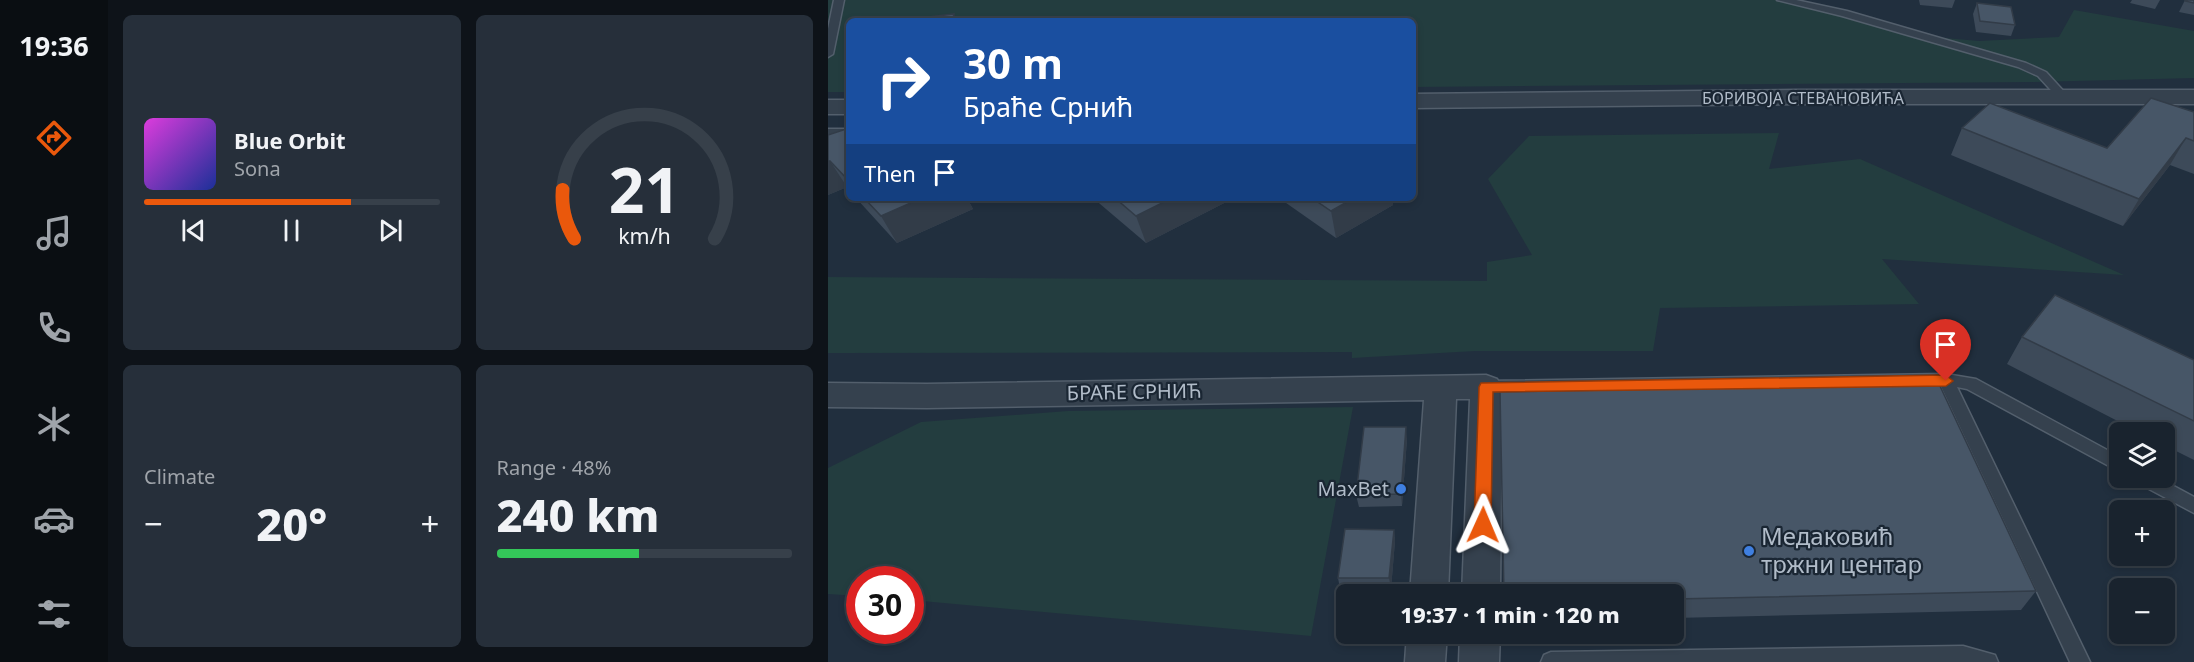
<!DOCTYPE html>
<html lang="en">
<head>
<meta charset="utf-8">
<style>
  body { margin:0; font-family:"Noto Sans",sans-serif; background:#262f3a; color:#f1f3f6; height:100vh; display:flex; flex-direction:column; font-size:22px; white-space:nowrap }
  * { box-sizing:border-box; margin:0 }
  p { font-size:20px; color:#9fa4aa }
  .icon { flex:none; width:33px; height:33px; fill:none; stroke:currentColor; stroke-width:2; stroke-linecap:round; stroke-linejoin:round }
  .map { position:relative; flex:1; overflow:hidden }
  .side { display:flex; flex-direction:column; gap:15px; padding:15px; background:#0e1319; width:720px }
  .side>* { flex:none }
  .top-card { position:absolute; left:18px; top:18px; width:570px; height:183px; border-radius:9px; box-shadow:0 3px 9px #0003,0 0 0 2px #37404a; background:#1a4fa0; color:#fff; overflow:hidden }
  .controls { position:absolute; left:1281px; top:422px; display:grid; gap:12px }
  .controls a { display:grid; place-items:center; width:66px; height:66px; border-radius:9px; background:#19232e; box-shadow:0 3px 9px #0003,0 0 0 2px #37404a; font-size:30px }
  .speed { position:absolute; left:18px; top:566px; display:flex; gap:12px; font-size:30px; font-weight:700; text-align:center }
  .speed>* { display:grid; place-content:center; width:78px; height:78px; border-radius:50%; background:#19232e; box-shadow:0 3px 9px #0003,0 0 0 2px #37404a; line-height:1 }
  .speed .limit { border:9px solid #d22; background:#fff; color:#111 }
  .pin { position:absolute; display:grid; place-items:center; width:51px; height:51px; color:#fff; margin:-62px -26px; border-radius:50% 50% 50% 0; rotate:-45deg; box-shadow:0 0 6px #0007 }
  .pin .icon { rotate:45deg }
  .me { position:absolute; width:66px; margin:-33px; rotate:1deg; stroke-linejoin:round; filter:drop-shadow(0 0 4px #0008) }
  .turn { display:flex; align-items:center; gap:21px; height:126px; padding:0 18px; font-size:27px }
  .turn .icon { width:78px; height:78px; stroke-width:2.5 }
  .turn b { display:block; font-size:42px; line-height:51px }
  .then { display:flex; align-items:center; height:57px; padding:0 18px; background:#0003; gap:12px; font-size:22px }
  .big { font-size:45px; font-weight:800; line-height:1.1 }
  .side .tile { flex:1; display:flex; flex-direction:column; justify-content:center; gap:9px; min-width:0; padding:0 21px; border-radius:9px; background:#262f3a }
  .side .dial { align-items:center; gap:0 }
  .dial svg { height:156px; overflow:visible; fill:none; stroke:#37404a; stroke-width:7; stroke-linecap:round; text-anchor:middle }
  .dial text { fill:#f1f3f6; stroke:none }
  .song { display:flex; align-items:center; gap:18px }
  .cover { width:72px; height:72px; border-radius:9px; background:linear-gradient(135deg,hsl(300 70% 55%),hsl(230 70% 35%)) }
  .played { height:6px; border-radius:3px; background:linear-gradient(90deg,#ea580c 70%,#37404a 70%) }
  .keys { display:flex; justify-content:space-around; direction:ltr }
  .heat { display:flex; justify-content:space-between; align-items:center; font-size:33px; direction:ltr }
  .charge { height:9px; border-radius:4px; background:linear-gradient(90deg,#34c759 48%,#37404a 0) }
  .side .tiles { flex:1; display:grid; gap:15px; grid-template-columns:repeat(2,1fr) }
  .trip { position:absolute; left:508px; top:584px; width:348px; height:60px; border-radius:9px; background:#19232e; box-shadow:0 3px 9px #0003,0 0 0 2px #37404a; font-weight:800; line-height:60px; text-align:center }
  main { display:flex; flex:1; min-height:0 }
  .tab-bar { display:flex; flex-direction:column; width:108px; justify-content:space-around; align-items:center; background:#0a0e12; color:#9fa4aa }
  .tab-bar .icon { width:42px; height:42px }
  .tab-bar .current { color:#ea580c }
  .tab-bar b { font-size:27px; color:#f1f3f6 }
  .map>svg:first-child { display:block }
  .green { fill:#233d3f }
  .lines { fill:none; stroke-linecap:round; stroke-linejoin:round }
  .service-casing { stroke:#535f6c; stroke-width:3 }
  .minor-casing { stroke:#535f6c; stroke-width:3 }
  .service { fill:#35414e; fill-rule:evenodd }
  .minor { fill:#35414e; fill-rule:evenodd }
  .wall { fill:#3d4a59 }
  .shaded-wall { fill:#323c48 }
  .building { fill:#475667; stroke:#323c48; stroke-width:1.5 }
  .route { fill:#ea580c; stroke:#983908; stroke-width:1.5 }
  .shop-dot { fill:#3f7fe0; stroke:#1a2633; stroke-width:2 }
  .labels { text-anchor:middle; stroke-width:4.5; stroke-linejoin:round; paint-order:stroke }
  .far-street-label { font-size:16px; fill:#b1bcc9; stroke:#1a2633 }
  .street-label { font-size:20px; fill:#b1bcc9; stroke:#1a2633 }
  .poi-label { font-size:20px; fill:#b1bcc9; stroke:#1a2633; text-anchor:end }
  .near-poi-label { font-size:24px; fill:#b1bcc9; stroke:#1a2633; text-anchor:start }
</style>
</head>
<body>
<main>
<nav class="tab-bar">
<b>19:36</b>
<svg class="icon current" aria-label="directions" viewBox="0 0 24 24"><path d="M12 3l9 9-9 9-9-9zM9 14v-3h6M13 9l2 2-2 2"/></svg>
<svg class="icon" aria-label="music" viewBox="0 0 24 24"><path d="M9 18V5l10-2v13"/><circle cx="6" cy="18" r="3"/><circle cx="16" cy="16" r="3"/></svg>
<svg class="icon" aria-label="phone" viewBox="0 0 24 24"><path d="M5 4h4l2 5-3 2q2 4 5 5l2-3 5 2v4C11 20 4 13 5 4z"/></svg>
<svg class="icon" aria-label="climate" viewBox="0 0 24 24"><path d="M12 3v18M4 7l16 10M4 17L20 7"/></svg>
<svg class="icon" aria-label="car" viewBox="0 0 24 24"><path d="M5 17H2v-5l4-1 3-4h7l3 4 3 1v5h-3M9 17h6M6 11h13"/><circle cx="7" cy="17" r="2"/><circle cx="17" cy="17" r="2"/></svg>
<svg class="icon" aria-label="filters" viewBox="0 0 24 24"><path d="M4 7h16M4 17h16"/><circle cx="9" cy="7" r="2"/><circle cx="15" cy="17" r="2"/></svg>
</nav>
<section class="side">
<div class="tiles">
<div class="tile">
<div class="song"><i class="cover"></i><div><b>Blue Orbit</b><p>Sona</p></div></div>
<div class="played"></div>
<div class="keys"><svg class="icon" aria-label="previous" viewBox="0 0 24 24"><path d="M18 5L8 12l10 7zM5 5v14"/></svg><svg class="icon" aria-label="pause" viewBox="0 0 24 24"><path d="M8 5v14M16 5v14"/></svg><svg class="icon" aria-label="next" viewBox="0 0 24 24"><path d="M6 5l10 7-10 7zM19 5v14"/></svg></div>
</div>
<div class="tile dial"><svg viewBox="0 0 100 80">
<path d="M14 69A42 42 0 1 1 86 69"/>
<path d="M14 69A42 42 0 0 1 8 44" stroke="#ea580c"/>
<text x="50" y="56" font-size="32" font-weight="700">21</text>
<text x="50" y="72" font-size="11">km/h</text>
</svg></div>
<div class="tile"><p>Climate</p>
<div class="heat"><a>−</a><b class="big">20°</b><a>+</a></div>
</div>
<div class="tile"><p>Range · 48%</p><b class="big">240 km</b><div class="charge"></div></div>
</div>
</section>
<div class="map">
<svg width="1366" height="662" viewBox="0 0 1366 662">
  <rect width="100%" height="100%" fill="#212f3e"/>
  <!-- green -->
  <g class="green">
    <polygon points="0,0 947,0 1016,13 1094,36 1151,41 1231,37 1246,10 1366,31 1366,78 1207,82 585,87 585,21 21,21 21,92 0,92"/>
    <polygon points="951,133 941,169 1032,159 1296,275 1054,259 1091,304 832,308 825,351 647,351 524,358 524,352 0,353 0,277 659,281 659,262 704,255 660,179 701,136"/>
    <polygon points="525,407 483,636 83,600 82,579 32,579 31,596 0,594 0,468 93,422 240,411"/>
  </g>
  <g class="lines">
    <defs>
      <g id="service">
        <polygon points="6,0 16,0 5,54 0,57 0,29"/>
        <polygon points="949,0 968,0 1019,11 1198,63 1218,72 1241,97 1239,99 1231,99 1210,76 1190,67 1014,16"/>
        <rect x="0" y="129" width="21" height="8"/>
        <polygon points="1118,374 1148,379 1292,457 1292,472 1139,389 1129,387 1262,662 1242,662 1113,386 658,393 652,391 650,387 652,383 658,381"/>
        <polygon points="1305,477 1329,477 1366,497 1366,513 1308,482"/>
        <polygon points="1135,646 1167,655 1170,662 713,662 716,655 723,652"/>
      </g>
      <g id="minor">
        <polygon points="968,90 1366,90 1366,104 968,104 585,108 585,94"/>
        <rect x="0" y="100" width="21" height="14"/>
        <polygon points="658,375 669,379 674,387 672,594 634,594 642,399 628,399 620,594 582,594 596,400 99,408 0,407 0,383 99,384"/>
        <polygon points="579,633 619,633 617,662 577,662"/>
        <polygon points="632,633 672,633 671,662 631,662"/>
      </g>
    </defs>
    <!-- service casing -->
    <use href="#service" class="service-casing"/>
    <!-- minor casing -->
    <use href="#minor" class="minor-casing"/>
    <!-- service -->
    <use href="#service" class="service"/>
    <!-- minor -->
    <use href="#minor" class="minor"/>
  </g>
  <!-- wall -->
  <g class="wall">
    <polygon points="1091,0 1127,0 1124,8 1092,5"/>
    <polygon points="1304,0 1332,0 1327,9 1302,3"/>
    <polygon points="1357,0 1366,0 1366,15 1351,12"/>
    <polygon points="1149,3 1187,25 1183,36 1148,32 1145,14"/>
    <polygon points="1366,112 1366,174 1342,165 1295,226 1123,155 1134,128 1279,148"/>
    <polygon points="21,128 21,190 19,187 0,195 0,135"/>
    <polygon points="28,198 139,198 145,209 69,243"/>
    <polygon points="265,198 406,198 318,243"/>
    <polygon points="451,198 564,198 565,205 508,238"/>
    <polygon points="1194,337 1366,360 1366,460 1336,445 1336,432 1311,432 1179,364"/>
    <polygon points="579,439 574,506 531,507 528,495"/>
    <polygon points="566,530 567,541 563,589 512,589 510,578"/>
    <polygon points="1208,591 1193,610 846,618 846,594"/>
  </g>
  <!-- shaded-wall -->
  <g class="shaded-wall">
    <polygon points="126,14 129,21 124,21"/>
    <polygon points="1358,138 1342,165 1295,226 1311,199"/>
    <polygon points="0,161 2,161 19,187 0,195"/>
    <polygon points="94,198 139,198 145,209 69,243 53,216"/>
    <polygon points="344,198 406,198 318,243 308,216"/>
    <polygon points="526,198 564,198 565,205 508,238 503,211"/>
    <polygon points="578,427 579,439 574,506 573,494"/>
    <polygon points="566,530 567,541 563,589 561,578"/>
  </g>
  <!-- building -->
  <g class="building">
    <polygon points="1357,0 1366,0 1366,3 1357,1"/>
    <polygon points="1149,3 1183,7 1187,25 1152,21"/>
    <polygon points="126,14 124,21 100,21 101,17"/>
    <polygon points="1323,98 1366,112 1366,141 1358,138 1311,199 1134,128 1162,103 1279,148"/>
    <polygon points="21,128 21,181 2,161 0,161 0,135"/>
    <polygon points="36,198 94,198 53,216"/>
    <polygon points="287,198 344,198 308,216"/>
    <polygon points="484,198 526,198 503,211"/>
    <polygon points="1227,295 1366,360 1366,421 1194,337"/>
    <polygon points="1111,384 1208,591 846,599 846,594 676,594 672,392"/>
    <polygon points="536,427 578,427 573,494 528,495"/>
    <polygon points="517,529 566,530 561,578 510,578"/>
  </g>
  <!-- route -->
  <polygon class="route" points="1118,375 1125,381 1118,386 665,392 663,525 661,530 655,532 649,530 646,525 651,387 653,383"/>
  <!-- markers -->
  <g class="shop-dot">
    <circle cx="573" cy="489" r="6"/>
    <circle cx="921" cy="551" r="6"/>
  </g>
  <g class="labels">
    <!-- far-street labels -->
    <g class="far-street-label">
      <text x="975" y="104">БОРИВОЈА СТЕВАНОВИЋА</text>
    </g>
    <!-- street labels -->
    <g class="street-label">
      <text transform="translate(306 392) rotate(-1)" y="7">БРАЋЕ СРНИЋ</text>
    </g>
    <!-- poi labels -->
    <g class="poi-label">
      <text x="561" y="496">MaxBet</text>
    </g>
    <!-- near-poi labels -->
    <g class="near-poi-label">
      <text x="933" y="545">Медаковић<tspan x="933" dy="28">тржни центар</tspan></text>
    </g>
  </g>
</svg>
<div class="controls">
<a><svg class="icon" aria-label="layers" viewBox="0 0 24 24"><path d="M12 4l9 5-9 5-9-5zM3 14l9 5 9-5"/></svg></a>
<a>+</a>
<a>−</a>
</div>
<div class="speed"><div class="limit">30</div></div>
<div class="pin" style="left:1118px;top:381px;background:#d93025"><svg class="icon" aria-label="arrive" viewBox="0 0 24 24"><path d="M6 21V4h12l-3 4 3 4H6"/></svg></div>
<svg class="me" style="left:655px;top:525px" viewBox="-20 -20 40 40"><path d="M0-17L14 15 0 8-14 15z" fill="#ea580c" stroke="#fff" stroke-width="4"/></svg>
<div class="trip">19:37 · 1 min · 120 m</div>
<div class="top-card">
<div class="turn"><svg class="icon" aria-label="right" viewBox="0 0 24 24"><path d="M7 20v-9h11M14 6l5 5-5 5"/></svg><div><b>30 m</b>Браће Срнић</div></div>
<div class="then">Then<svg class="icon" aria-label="arrive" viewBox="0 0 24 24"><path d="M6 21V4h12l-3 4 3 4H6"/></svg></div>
</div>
</div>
</main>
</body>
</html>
